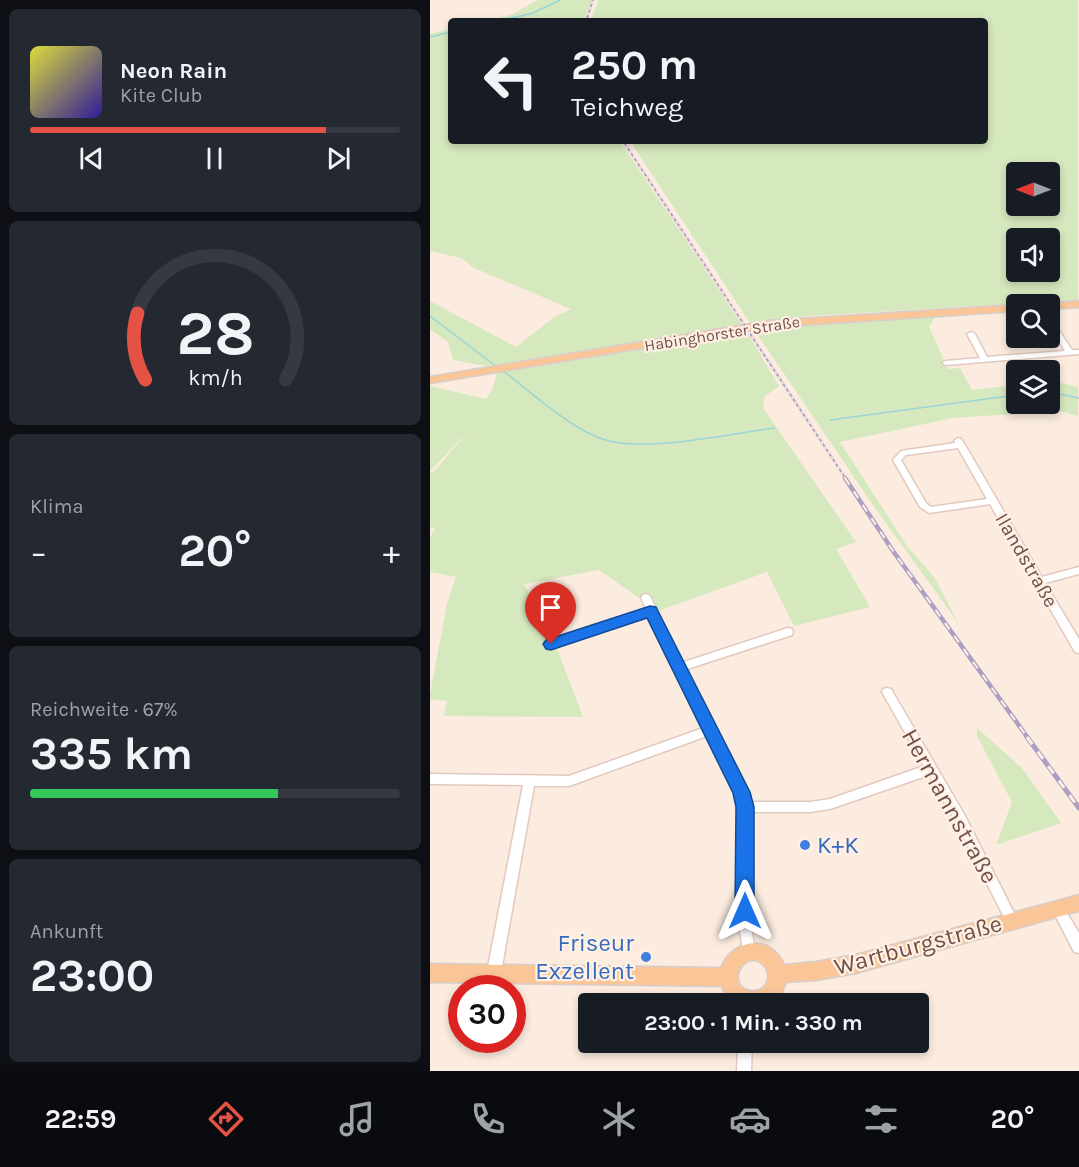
<!DOCTYPE html>
<html lang="de">
<head>
<meta charset="utf-8">
<style>
  body { margin:0; font-family:Karla,sans-serif; background:#242831; color:#f1f3f6; height:100vh; display:flex; flex-direction:column; font-size:22px; white-space:nowrap }
  * { box-sizing:border-box; margin:0 }
  p { font-size:20px; color:#9ea1a6 }
  .icon { flex:none; width:33px; height:33px; fill:none; stroke:currentColor; stroke-width:2; stroke-linecap:round; stroke-linejoin:round }
  .map { position:relative; flex:1; overflow:hidden }
  .sheet { display:flex; flex-direction:column; gap:9px; padding:9px; background:#0d0f14; width:430px }
  .sheet>* { flex:none }
  .guide { position:absolute; left:18px; top:18px; width:540px; height:126px; border-radius:6px; box-shadow:0 3px 9px #0003; background:#171b24; color:#f1f3f6; overflow:hidden }
  .needle { width:39px; rotate:270deg }
  .buttons { position:absolute; left:576px; top:162px; display:grid; gap:12px }
  .buttons a { display:grid; place-items:center; width:54px; height:54px; border-radius:6px; background:#171b24; box-shadow:0 3px 9px #0003; font-size:30px }
  .speed { position:absolute; left:18px; top:975px; display:flex; gap:12px; font-size:30px; font-weight:700; text-align:center }
  .speed>* { display:grid; place-content:center; width:78px; height:78px; border-radius:50%; background:#171b24; box-shadow:0 3px 9px #0003; line-height:1 }
  .speed .limit { border:9px solid #d22; background:#fff; color:#111 }
  .pin { position:absolute; display:grid; place-items:center; width:51px; height:51px; color:#fff; margin:-62px -26px; border-radius:50% 50% 50% 0; rotate:-45deg; box-shadow:0 0 6px #0007 }
  .pin .icon { rotate:45deg }
  .me { position:absolute; width:66px; margin:-33px; rotate:0deg; stroke-linejoin:round; filter:drop-shadow(0 0 4px #0008) }
  .turn { display:flex; align-items:center; gap:21px; height:126px; padding:0 24px; font-size:27px }
  .turn .icon { width:78px; height:78px; stroke-width:2.5 }
  .turn b { display:block; font-size:42px; line-height:51px }
  .big { font-size:45px; font-weight:700; line-height:1.1 }
  .sheet .widget { flex:1; display:flex; flex-direction:column; justify-content:center; gap:9px; min-width:0; padding:0 21px; border-radius:9px; background:#242831 }
  .sheet .dial { align-items:center; gap:0 }
  .dial svg { height:156px; overflow:visible; fill:none; stroke:#363941; stroke-width:7; stroke-linecap:round; text-anchor:middle }
  .dial text { fill:#f1f3f6; stroke:none }
  .song { display:flex; align-items:center; gap:18px }
  .cover { width:72px; height:72px; border-radius:9px; background:linear-gradient(135deg,hsl(60 70% 55%),hsl(250 70% 35%)) }
  .played { height:6px; border-radius:3px; background:linear-gradient(90deg,#e45145 80%,#363941 80%) }
  .keys { display:flex; justify-content:space-around; direction:ltr }
  .heat { display:flex; justify-content:space-between; align-items:center; font-size:33px; direction:ltr }
  .charge { height:9px; border-radius:4px; background:linear-gradient(90deg,#34c759 67%,#363941 0) }
  .trip { position:absolute; left:148px; top:993px; width:351px; height:60px; border-radius:6px; background:#171b24; box-shadow:0 3px 9px #0003; font-weight:700; line-height:60px; text-align:center }
  .tab-bar { display:flex; height:96px; justify-content:space-around; align-items:center; background:#090b0e; color:#9ea1a6 }
  .tab-bar .icon { width:42px; height:42px }
  .tab-bar .current { color:#e45145 }
  .tab-bar b { font-size:27px; color:#f1f3f6 }
  main { display:flex; flex:1; min-height:0 }
  .map>svg:first-child { display:block }
  .green { fill:#d6e8be; fill-rule:evenodd }
  .lines { fill:none; stroke-linecap:round; stroke-linejoin:round }
  .stream { stroke:#9bd5d5; stroke-width:1.5 }
  .minor-casing { stroke:#e1c9bf; stroke-width:3 }
  .major-casing { stroke:#d7cecc; stroke-width:3 }
  .minor { fill:#fff; fill-rule:evenodd }
  .major { fill:#fac698; fill-rule:evenodd }
  .rail-far2-casing { stroke:#ad9fc3; stroke-width:2 }
  .rail-far1-casing { stroke:#ad9fc3; stroke-width:4.5 }
  .rail-casing { stroke:#ad9fc3; stroke-width:5 }
  .rail-far2 { stroke:#fff0e5; stroke-width:1.5; stroke-dasharray:3; stroke-linecap:butt }
  .rail-far1 { stroke:#fff0e5; stroke-width:2; stroke-dasharray:8; stroke-linecap:butt }
  .rail { stroke:#fff0e5; stroke-width:3; stroke-dasharray:9; stroke-linecap:butt }
  .route { fill:#1a73e8; stroke:#114b97; stroke-width:1.5 }
  .shop-dot { fill:#3f7fe0; stroke:#fff0e5; stroke-width:2 }
  .labels { text-anchor:middle; stroke-width:4.5; stroke-linejoin:round; paint-order:stroke }
  .far-street-label { font-size:16px; fill:#715048; stroke:#fff0e5 }
  .street-label { font-size:20px; fill:#715048; stroke:#fff0e5 }
  .near-street-label { font-size:24px; fill:#715048; stroke:#fff0e5 }
  .near-shop-label { font-size:24px; fill:#366cbe; stroke:#fff0e5; text-anchor:start }
</style>
</head>
<body>
<main>
<section class="sheet">
<div class="widget">
<div class="song"><i class="cover"></i><div><b>Neon Rain</b><p>Kite Club</p></div></div>
<div class="played"></div>
<div class="keys"><svg class="icon" aria-label="previous" viewBox="0 0 24 24"><path d="M18 5L8 12l10 7zM5 5v14"/></svg><svg class="icon" aria-label="pause" viewBox="0 0 24 24"><path d="M8 5v14M16 5v14"/></svg><svg class="icon" aria-label="next" viewBox="0 0 24 24"><path d="M6 5l10 7-10 7zM19 5v14"/></svg></div>
</div>
<div class="widget dial"><svg viewBox="0 0 100 80">
<path d="M14 69A42 42 0 1 1 86 69"/>
<path d="M14 69A42 42 0 0 1 10 35" stroke="#e45145"/>
<text x="50" y="56" font-size="32" font-weight="700">28</text>
<text x="50" y="72" font-size="11">km/h</text>
</svg></div>
<div class="widget"><p>Klima</p>
<div class="heat"><a>−</a><b class="big">20°</b><a>+</a></div>
</div>
<div class="widget"><p>Reichweite · 67%</p><b class="big">335 km</b><div class="charge"></div></div>
<div class="widget"><p>Ankunft</p><b class="big">23:00</b></div>
</section>
<div class="map">
<svg width="649" height="1071" viewBox="0 0 649 1071">
  <rect width="100%" height="100%" fill="#fbecdf"/>
  <!-- green -->
  <g class="green">
    <polygon points="107,0 162,0 153,21 57,21 81,15"/>
    <path d="M168,0h480v300l-269,16 -59,7 -120,-182h355v-120h-394zM586,172h34v34h-34zM586,238h34v34h-34z"/>
    <polygon points="21,29 21,141 190,141 312,325 72,364 56,366 23,360 18,342 0,329 0,301 86,347 123,318 141,309 44,268 31,258 0,251 0,34"/>
    <polygon points="586,311 505,318 499,327 518,369 530,368 542,390 586,385 586,404 620,404 620,383 631,383 648,387 648,416 630,411 523,418 410,442 477,546 504,577 529,624 445,508 325,331 377,324"/>
    <polygon points="317,332 349,386 334,397 333,408 426,542 406,549 440,607 364,626 337,572 228,611 169,570 94,584 123,638 153,717 14,716 17,701 0,699 0,695 17,603 26,577 0,572 0,538 5,528 0,527 0,472 3,473 38,431 0,471 0,386 56,399 62,391 67,373"/>
    <polygon points="547,728 592,768 631,823 566,845 582,802 547,736"/>
  </g>
  <g class="lines">
    <!-- stream -->
    <g class="stream">
      <polyline points="69,21 103,13 130,0"/>
      <polyline points="0,37 21,32"/>
      <polyline points="0,316 67,367"/>
      <path d="M72,370c29,22 76,66 112,72 44,8 114,-8 160,-14"/>
      <polyline points="620,392 649,398"/>
      <polyline points="400,420 586,395"/>
    </g>
    <defs>
      <g id="minor">
        <polygon points="620,319 622,320 642,350 649,350 649,354 516,365 512,363 516,361 550,358 537,334 541,332 545,334 557,357 635,351 620,326"/>
        <path d="M528,438l3,1 4,6 77,132 37,-10v7l-34,9 34,56v14l-4,-1 -85,-148 -61,9 -9,-6 -27,-47 8,-9 54,-8 -1,-2zM528,448l29,51 -56,8 -5,-4 -25,-43 5,-5z"/>
        <polygon points="216,594 219,595 221,598 251,663 358,628 362,629 363,632 362,635 254,670 316,788 320,802 380,802 400,799 494,766 452,692 453,689 457,688 461,689 535,816 586,917 588,921 586,925 582,927 578,925 527,824 499,775 400,809 380,812 321,812 321,927 325,951 324,956 319,957 314,956 309,927 309,807 306,793 277,736 139,786 104,786 71,972 69,977 64,979 59,977 57,972 93,785 0,784 0,774 139,776 273,728 235,652 219,615 121,648 117,647 116,644 117,641 216,609 211,598 213,595"/>
        <polygon points="628,903 632,905 649,933 649,953 644,952 622,909 624,905"/>
        <polygon points="308,1042 322,1042 321,1071 307,1071"/>
      </g>
      <g id="major">
        <polygon points="649,301 649,307 620,309 620,304 616,304"/>
        <polygon points="586,305 586,311 338,327 0,383 0,377 338,321"/>
        <path d="M649,895v16l-223,62 -40,7 -30,2 -6,14 -8,8h-38l-8,-8 -4,-10 -292,-4v-18l291,4c12,-30 49,-35 63,-3l32,-3 40,-7zM323,960c22,2 19,34 -2,31 -20,-2 -16,-29 2,-31z"/>
      </g>
    </defs>
    <!-- minor casing -->
    <use href="#minor" class="minor-casing"/>
    <!-- major casing -->
    <use href="#major" class="major-casing"/>
    <!-- minor -->
    <use href="#minor" class="minor"/>
    <!-- major -->
    <use href="#major" class="major"/>
    <defs>
      <g id="rail-far2">
        <polyline points="156,21 163,0"/>
        <polyline points="193,141 416,479"/>
      </g>
      <polyline id="rail-far1" points="415,478 463,551 598,738"/>
      <polyline id="rail" points="597,737 649,808"/>
    </defs>
    <!-- rail-far2 casing -->
    <use href="#rail-far2" class="rail-far2-casing"/>
    <!-- rail-far1 casing -->
    <use href="#rail-far1" class="rail-far1-casing"/>
    <!-- rail casing -->
    <use href="#rail" class="rail-casing"/>
    <!-- rail-far2 -->
    <use href="#rail-far2" class="rail-far2"/>
    <!-- rail-far1 -->
    <use href="#rail-far1" class="rail-far1"/>
    <!-- rail -->
    <use href="#rail" class="rail"/>
  </g>
  <!-- route -->
  <polygon class="route" points="220,606 226,607 228,611 320,792 324,807 324,911 321,917 315,920 308,917 305,911 306,807 303,793 217,618 121,650 116,649 113,644 116,640"/>
  <!-- markers -->
  <g class="shop-dot">
    <circle cx="375" cy="845" r="6"/>
    <circle cx="216" cy="957" r="6"/>
  </g>
  <g class="labels">
    <!-- far-street labels -->
    <g class="far-street-label">
      <text transform="translate(292 333) rotate(-9)" y="6">Habinghorster Straße</text>
    </g>
    <!-- street labels -->
    <g class="street-label">
      <text transform="translate(597 560) rotate(60)" y="7">Ilandstraße</text>
    </g>
    <!-- near-street labels -->
    <g class="near-street-label">
      <text transform="translate(520 806) rotate(61)" y="8">Hermannstraße</text>
      <text transform="translate(488 945) rotate(-15)" y="8">Wartburgstraße</text>
    </g>
    <!-- near-shop labels -->
    <g class="near-shop-label">
      <text x="387" y="853">K+K</text>
      <text x="204" y="951" text-anchor="end">Friseur<tspan x="204" dy="28">Exzellent</tspan></text>
    </g>
  </g>
</svg>
<div class="buttons">
<a><svg class="needle" viewBox="-14 -14 28 28"><path d="M0-13l5 13h-10z" fill="#e53935"/><path d="M0 13l5-13h-10z" fill="#9ea1a6"/></svg></a>
<a><svg class="icon" aria-label="sound" viewBox="0 0 24 24"><path d="M4 9h4l5-4v14l-5-4H4zM17 9q2 3 0 6"/></svg></a>
<a><svg class="icon" aria-label="search" viewBox="0 0 24 24"><circle cx="10" cy="10" r="6"/><path d="M15 15l6 6"/></svg></a>
<a><svg class="icon" aria-label="layers" viewBox="0 0 24 24"><path d="M12 4l9 5-9 5-9-5zM3 14l9 5 9-5"/></svg></a>
</div>
<div class="speed"><div class="limit">30</div></div>
<div class="pin" style="left:121px;top:644px;background:#d93025"><svg class="icon" aria-label="arrive" viewBox="0 0 24 24"><path d="M6 21V4h12l-3 4 3 4H6"/></svg></div>
<svg class="me" style="left:315px;top:911px" viewBox="-20 -20 40 40"><path d="M0-17L14 15 0 8-14 15z" fill="#1a73e8" stroke="#fff" stroke-width="4"/></svg>
<div class="trip">23:00 · 1 Min. · 330 m</div>
<div class="guide">
<div class="turn"><svg class="icon" aria-label="left" viewBox="0 0 24 24"><path d="M17 20v-9H6M10 6l-5 5 5 5"/></svg><div><b>250 m</b>Teichweg</div></div>
</div>
</div>
</main>
<nav class="tab-bar">
<b>22:59</b>
<svg class="icon current" aria-label="directions" viewBox="0 0 24 24"><path d="M12 3l9 9-9 9-9-9zM9 14v-3h6M13 9l2 2-2 2"/></svg>
<svg class="icon" aria-label="music" viewBox="0 0 24 24"><path d="M9 18V5l10-2v13"/><circle cx="6" cy="18" r="3"/><circle cx="16" cy="16" r="3"/></svg>
<svg class="icon" aria-label="phone" viewBox="0 0 24 24"><path d="M5 4h4l2 5-3 2q2 4 5 5l2-3 5 2v4C11 20 4 13 5 4z"/></svg>
<svg class="icon" aria-label="climate" viewBox="0 0 24 24"><path d="M12 3v18M4 7l16 10M4 17L20 7"/></svg>
<svg class="icon" aria-label="car" viewBox="0 0 24 24"><path d="M5 17H2v-5l4-1 3-4h7l3 4 3 1v5h-3M9 17h6M6 11h13"/><circle cx="7" cy="17" r="2"/><circle cx="17" cy="17" r="2"/></svg>
<svg class="icon" aria-label="filters" viewBox="0 0 24 24"><path d="M4 7h16M4 17h16"/><circle cx="9" cy="7" r="2"/><circle cx="15" cy="17" r="2"/></svg>
<b>20°</b>
</nav>
</body>
</html>
